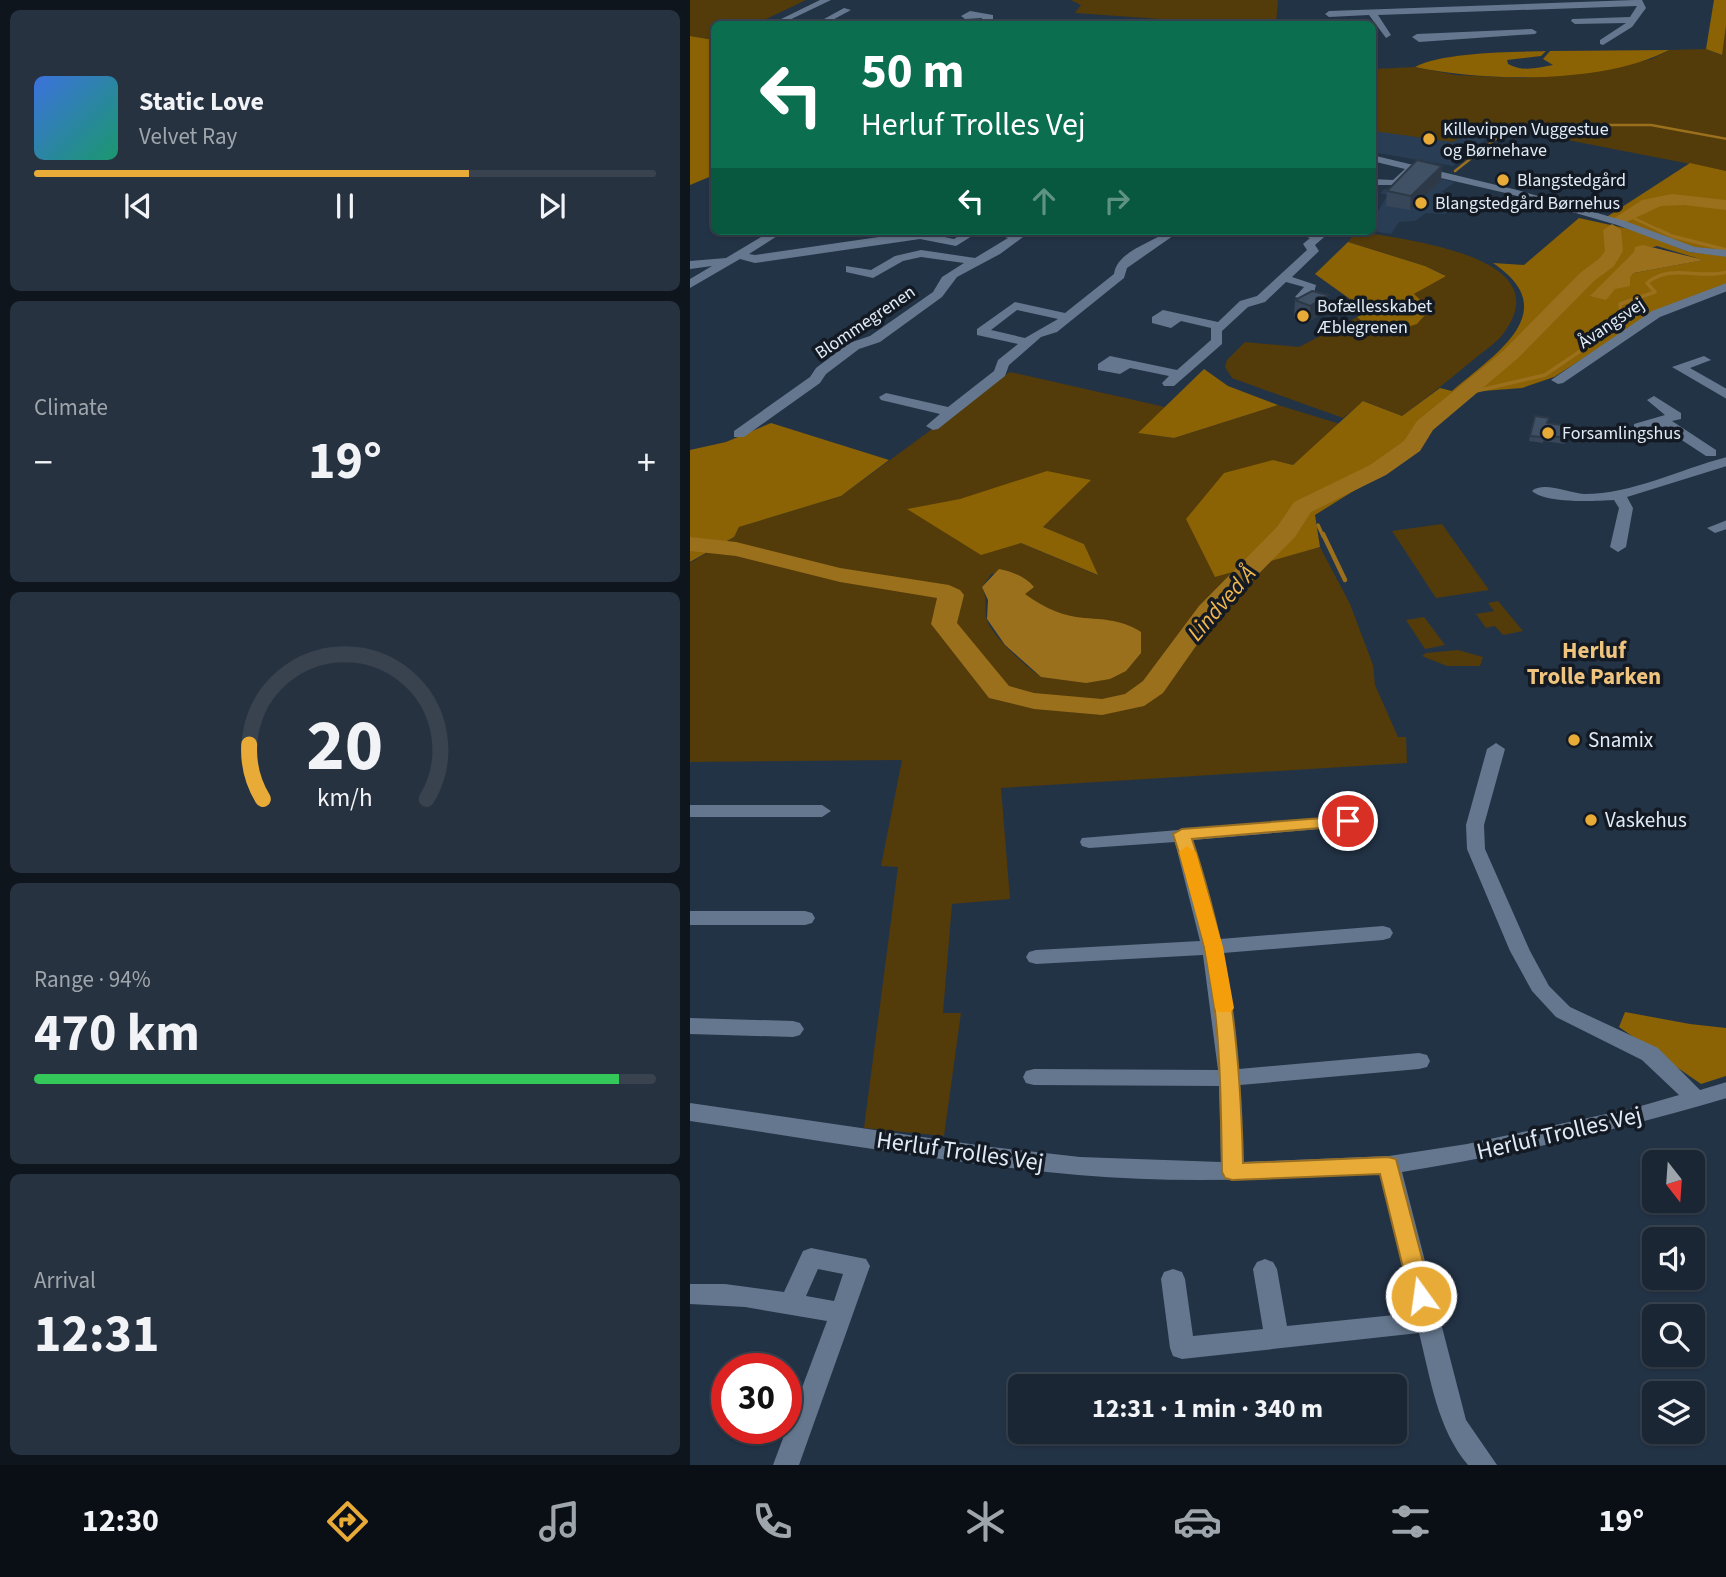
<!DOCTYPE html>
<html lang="en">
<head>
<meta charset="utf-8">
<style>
  body { margin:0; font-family:"Source Sans 3",sans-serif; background:#273240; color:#f1f3f6; height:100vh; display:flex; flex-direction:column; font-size:26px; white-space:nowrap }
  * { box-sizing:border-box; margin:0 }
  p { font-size:23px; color:#9fa5ac }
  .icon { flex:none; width:38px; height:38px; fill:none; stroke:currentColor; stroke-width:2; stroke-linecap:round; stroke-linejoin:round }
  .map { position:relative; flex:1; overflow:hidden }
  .panel { display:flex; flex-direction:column; gap:10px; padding:10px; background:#0e151d; width:690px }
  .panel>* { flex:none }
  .top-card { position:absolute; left:21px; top:21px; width:665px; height:214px; border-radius:10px; box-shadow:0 2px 5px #0004,0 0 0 2px #38434f; background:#0b6e4f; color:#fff; overflow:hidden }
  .needle { width:46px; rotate:163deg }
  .controls { position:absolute; left:952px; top:1150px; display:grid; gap:14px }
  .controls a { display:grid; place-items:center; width:63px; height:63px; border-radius:10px; background:#1a2634; box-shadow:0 2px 5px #0004,0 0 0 2px #38434f; font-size:35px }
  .speed { position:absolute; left:21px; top:1353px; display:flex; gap:14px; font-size:35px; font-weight:700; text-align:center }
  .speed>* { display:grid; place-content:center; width:91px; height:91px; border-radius:50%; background:#1a2634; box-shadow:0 2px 5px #0004,0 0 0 2px #38434f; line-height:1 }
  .speed .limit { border:10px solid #d22; background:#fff; color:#111 }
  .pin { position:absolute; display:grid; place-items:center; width:60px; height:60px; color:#fff; margin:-30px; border:4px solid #fff; border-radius:50%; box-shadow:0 2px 7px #0007 }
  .me { position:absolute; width:77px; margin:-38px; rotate:346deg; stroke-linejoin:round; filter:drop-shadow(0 0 5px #0008) }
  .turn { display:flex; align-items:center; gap:24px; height:147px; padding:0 35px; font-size:32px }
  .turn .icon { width:91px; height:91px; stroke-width:2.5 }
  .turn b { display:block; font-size:49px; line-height:60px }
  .lanes { display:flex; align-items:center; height:66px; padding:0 35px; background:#0003; justify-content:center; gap:35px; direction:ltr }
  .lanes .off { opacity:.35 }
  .big { font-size:52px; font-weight:700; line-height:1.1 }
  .panel .card { flex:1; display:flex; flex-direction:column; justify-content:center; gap:10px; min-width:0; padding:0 24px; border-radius:10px; background:#273240 }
  .panel .dial { align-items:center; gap:0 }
  .dial svg { height:182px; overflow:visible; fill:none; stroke:#38434f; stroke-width:7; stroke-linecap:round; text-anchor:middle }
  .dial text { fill:#f1f3f6; stroke:none }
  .song { display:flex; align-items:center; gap:21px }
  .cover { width:84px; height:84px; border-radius:10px; background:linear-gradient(135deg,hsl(220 70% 55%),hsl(160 70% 35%)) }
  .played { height:7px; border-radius:4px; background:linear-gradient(90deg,#e8ab37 70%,#38434f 70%) }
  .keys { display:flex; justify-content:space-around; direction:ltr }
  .heat { display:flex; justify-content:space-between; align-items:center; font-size:38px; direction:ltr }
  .charge { height:10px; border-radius:5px; background:linear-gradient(90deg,#34c759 94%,#38434f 0) }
  .trip { position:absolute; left:318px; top:1374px; width:399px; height:70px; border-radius:10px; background:#1a2634; box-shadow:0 2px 5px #0004,0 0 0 2px #38434f; font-weight:700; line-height:70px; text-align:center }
  .dock { display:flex; height:112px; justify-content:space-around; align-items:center; background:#0a0f15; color:#9fa5ac }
  .dock .icon { width:49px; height:49px }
  .dock .active { color:#e8ab37 }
  .dock b { font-size:32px; color:#f1f3f6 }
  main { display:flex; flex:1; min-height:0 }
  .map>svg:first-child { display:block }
  .built { fill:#293e55 }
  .green { fill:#533b0a; fill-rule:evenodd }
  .forest { fill:#8b6204; fill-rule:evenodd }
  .water { fill:#9a701d }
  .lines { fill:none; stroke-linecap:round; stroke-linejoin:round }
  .stream-far2 { stroke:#9a701d; stroke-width:2.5 }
  .stream-far1 { stroke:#9a701d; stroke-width:3.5 }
  .stream { stroke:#9a701d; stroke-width:4.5 }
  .river { fill:#9a701d; fill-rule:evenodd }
  .minor { fill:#65778e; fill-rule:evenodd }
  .wall { fill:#374658 }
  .shaded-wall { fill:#2d3947 }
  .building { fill:#405166; stroke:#2d3947; stroke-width:2 }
  .route { fill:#e8ab37; stroke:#976f24; stroke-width:2 }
  .slow { fill:#f59e0b }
  .poi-dot { fill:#e8ab37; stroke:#131a23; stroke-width:2.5 }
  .labels { text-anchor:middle; stroke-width:7; stroke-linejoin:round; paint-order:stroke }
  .far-poi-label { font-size:18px; fill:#e0ebf7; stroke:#131a23; text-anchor:start }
  .far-street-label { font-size:18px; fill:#e0ebf7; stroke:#131a23 }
  .poi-label { font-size:21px; fill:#e0ebf7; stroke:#131a23; text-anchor:start }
  .water-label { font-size:23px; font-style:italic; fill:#f2b84e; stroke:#131a23 }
  .neighbourhood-label { font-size:23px; font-weight:bold; fill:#eec47e; stroke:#131a23 }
  .near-street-label { font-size:24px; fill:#e0ebf7; stroke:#131a23 }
</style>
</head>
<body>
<main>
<section class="panel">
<div class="card">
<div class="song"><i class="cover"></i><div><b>Static Love</b><p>Velvet Ray</p></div></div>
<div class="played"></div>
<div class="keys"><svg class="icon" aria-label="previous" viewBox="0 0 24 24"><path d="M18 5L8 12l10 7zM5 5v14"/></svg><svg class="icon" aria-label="pause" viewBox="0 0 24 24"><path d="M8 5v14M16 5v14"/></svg><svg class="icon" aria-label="next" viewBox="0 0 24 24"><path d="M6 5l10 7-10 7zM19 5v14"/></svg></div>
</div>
<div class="card"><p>Climate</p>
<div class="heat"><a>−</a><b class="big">19°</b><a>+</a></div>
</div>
<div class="card dial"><svg viewBox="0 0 100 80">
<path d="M14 69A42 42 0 1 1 86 69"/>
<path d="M14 69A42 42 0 0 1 8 45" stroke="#e8ab37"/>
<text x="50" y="56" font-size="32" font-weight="700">20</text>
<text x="50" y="72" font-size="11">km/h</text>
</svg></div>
<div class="card"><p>Range · 94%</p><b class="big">470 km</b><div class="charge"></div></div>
<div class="card"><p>Arrival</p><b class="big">12:31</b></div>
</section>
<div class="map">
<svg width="1037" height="1465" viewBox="0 0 1037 1465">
  <rect width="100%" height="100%" fill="#233346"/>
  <!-- built -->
  <g class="built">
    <polygon points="682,101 810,127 763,166 683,152"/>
    <polygon points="727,174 765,182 751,192 775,199 755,214 736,213 725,221 709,222 701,234 683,231 683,219 698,195 690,193 695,189 712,191"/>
  </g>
  <!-- green -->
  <g class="green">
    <polygon points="0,0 116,0 66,24 24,24 24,40 0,36"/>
    <polygon points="381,0 588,0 586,24 540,24 385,13 391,5"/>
    <polygon points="1036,26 1036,171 791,123 763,142 683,131 683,69 725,67 766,75 830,78 881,74 934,65 962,59 979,50 1016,49 1031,55"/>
    <path d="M667,231c46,9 206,24 146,103 -6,8 -16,15 -24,21 -25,21 -50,41 -77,61l-38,-15 -21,17 -111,-40 -7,-11 2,-7 18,-18 54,5 58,-30 21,19 39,-13 13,-14 -17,-14 32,-20 -20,-9 -77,-24z"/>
    <path d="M320,372l155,35 -26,26 35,5 104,-33 62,19 -47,41 -21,-5 -58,116 106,-29 30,57 23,61 2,20 23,52h8l1,26 -406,25 9,111 -58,5 -9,109h18l-17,123 -80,-8 34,-261 -17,-1 21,-106 -212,2v-199l44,-26 5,-10 102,-31zM400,480l-47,47 41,17 13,31 -76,-32 -113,-34zM302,573c26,16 51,38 81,44 25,5 46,0 68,16l-100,44c-14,-9 -49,-41 -54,-57 -4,-11 2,-18 -5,-33z"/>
    <polygon points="752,524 799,590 746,598 702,531"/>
    <polygon points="808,601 833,631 813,635 805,626 796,628 786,614 804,611 798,603"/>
    <polygon points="734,617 755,645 735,649 716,620"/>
    <polygon points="768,650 793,657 790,666 757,666 732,656 736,653"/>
  </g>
  <!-- forest -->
  <g class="forest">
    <polygon points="1024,0 1036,0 1036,26 1032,55 1016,49"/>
    <polygon points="0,36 24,40 24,175 0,185"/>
    <path d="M979,50c-65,34 -183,32 -254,17 28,-15 98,-15 131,-16l-5,5 -34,4 1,4c14,8 29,4 45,1l-10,-6 7,-8z"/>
    <polygon points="1000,163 1036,171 1036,252 1007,248 915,218"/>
    <path d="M889,218l59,13 51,21 37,4v28l-73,30 -99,63 -32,11 -65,5 -49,46v18l-93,58 5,32 -105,30 -29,-58 38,-46 49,-13 20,5 70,-64 39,15 38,-28 12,3c41,-36 114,-79 41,-128l31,2zM967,246l46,14 -69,13 -20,16c7,-30 13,-34 43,-43z"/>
    <polygon points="658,242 735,266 756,276 724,294 740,309 727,324 688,336 667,317 688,307 660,299 625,274"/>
    <polygon points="514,369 538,386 588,405 484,438 448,433"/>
    <polygon points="81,423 199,460 151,496 49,527 44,537 0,562 0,450 36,442"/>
    <polygon points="357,471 401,480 353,527 394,544 408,575 331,543 291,555 217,509 270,499"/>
    <polygon points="935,1012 1000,1024 1036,1028 1036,1076 1011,1084 929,1027"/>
  </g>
  <!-- water -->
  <g class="water">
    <polygon points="953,245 1014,260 944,273 940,277 940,286 925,289 916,300 900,296 944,252 945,247"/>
    <path d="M309,569c12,2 27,8 35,18l-9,7c15,11 32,20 51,23 24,3 44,1 65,15v21l-15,18 -16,8 -24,4 -45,-6 -36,-32 -18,-26 1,-19 -6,-13z"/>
  </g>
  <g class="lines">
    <!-- stream-far2 -->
    <g class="stream-far2">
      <polyline points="765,171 817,130 843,125 961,125 1037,139"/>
      <polyline points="937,215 973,232"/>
    </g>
    <!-- stream-far1 -->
    <g class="stream-far1">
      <polyline points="969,230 982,236 1037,250"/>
      <path d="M769,395l86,-20 69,-47 7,-15 -1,-9 35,-12 -8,-9c24,-20 53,-3 80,-11"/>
      <polyline points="628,525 633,536"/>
    </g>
    <!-- stream -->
    <polyline class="stream" points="633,534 655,580"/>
    <!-- river -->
    <g class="river">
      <polygon points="982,194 1037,200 1037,210 994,205 971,206 932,224 923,219 952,200"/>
      <polygon points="922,224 931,230 933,251 924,266 904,281 827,359 743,430 730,451 696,475 621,512 605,537 527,616 473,693 454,706 412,715 344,709 299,698 241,624 247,598 150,582 46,556 0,551 0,537 46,542 150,568 259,585 270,590 274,595 267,623 319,686 344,693 412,699 435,694 453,681 509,606 587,527 604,502 680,465 714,441 727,421 813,351 890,273 910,258 915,251 913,230"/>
    </g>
    <!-- minor -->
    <g class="minor">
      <polygon points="130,0 141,0 91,24 81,24"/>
      <polygon points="944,0 952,0 956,8 942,27 913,45 910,44 910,40 936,23 885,24 881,21 882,19 940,17 947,6 688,15 701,35 696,38 679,15 639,17 635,14 639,11"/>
      <polygon points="154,8 161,10 135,24 125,24"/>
      <polygon points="280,11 303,15 303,19 327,24 292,22 292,18 275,19 271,16"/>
      <polygon points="481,21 485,24 476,24 477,22"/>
      <polygon points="842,29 847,32 845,34 729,42 722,37 727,34"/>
      <polygon points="682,155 827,190 935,221 1005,247 1037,250 1037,257 999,252 927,225 820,194 725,172 710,185 682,185 682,179 703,180 715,169 682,161"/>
      <polygon points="81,231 95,231 59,254 65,255 230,231 243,231 240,234 264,239 276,231 290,231 266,246 230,239 65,263 50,259 0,288 0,279 22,266 0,269 0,261 36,258"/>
      <polygon points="296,231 341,231 310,254 267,277 252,297 190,342 169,349 136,374 130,383 54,437 44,437 44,431 120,377 126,368 159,343 180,336 243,292 252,277 274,263 231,257 213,261 183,278 156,272 156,266 181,270 205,256 231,250 285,258 318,238"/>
      <path d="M477,231h13l-53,37 -3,10 -67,54 -16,5 -32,28 -4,11 -67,53 -5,1 -7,-4 14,-12 -59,-14 -2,-3 7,-4 62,14 46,-36 4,-11 20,-16 -41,-9v-6l38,-27 50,11 49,-39c3,-23 38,-31 53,-43zM327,310l41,9 -33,19 -34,-8z"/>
      <polygon points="597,231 641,231 625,245 629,251 627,253 602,277 626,285 624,293 615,300 605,297 614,287 596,282 575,302 558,307 532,331 532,344 484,386 474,386 472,383 479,376 440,368 430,374 408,370 408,364 420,356 487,370 521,340 521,328 491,321 481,328 462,323 462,317 473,310 528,322 550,301 567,296 617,250 613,244 620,238"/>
      <polygon points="1037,283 1037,291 970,317 873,383 868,384 861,380 962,311"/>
      <polygon points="1014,356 1021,360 1000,368 1037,389 1037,399 982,367"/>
      <polygon points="964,396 991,413 991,419 982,421 1026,450 1026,456 1016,456 969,425 949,431 944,430 944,424 975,415 957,400"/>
      <path d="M1037,457v9l-100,31 6,11 -7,39 -8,5 -8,-5 9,-39 -5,-8c-20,1 -67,4 -82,-9 11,-10 37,2 52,3 49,0 96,-25 143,-37z"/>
      <polygon points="1037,520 1037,529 1025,533 1017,528"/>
      <path d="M806,743l9,6 -21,76 1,24 45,102 19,35 21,21 88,41 42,42 27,-8v16c-106,31 -215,57 -325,74l64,248 31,45h-29c-31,-37 -37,-85 -49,-132l-237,26 -9,-3 -3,-8 -9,-69 3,-7 9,-3 9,3 3,7 8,57 70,-7 -10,-60 4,-7 8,-3 8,3 4,7 10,57 127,-13 -34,-139c-101,5 -201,10 -302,1 -130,-12 -259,-35 -388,-54v-18l301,44 89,10 141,5 -2,-76 -185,-1 -8,-2 -3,-6 3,-6 8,-2 184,1 -15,-115 -167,9 -7,-2 -3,-5 3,-5 7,-2 164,-9 -25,-99 -86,6 -7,-2 -2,-4 2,-4 266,-22 7,2 2,4 -2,4 -162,14 27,99 163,-13 7,2 3,5 -3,5 -7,2 -160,13 16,116 180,-16 8,2 3,6 -3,6 -8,2 -179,16 3,77 146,-6 78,-12 167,-36 45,-13 -37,-35 -86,-43 -24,-26 -22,-40 -43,-102 -1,-24 21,-76z"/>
      <polygon points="0,805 132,805 141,811 132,817 0,817"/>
      <polygon points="0,911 115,911 122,913 125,918 122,923 115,925 0,925"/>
      <polygon points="0,1018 103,1021 110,1023 114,1029 110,1035 103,1037 0,1034"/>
      <path d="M121,1248l55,11 4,7 -71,199h-26l54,-144 -82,-14 -55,-3v-20h35l59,8 19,-41zM128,1269l25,5 -9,27 -28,-5z"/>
    </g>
  </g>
  <!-- wall -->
  <g class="wall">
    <polygon points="751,181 720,210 696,206 697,191"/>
    <polygon points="605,300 637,311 620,321 604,316"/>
    <polygon points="859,418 858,423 879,426 875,444 853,441 853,443 839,441 840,436"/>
  </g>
  <!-- shaded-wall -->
  <g class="shaded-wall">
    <polygon points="752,166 751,181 720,210 721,196"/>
    <polygon points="638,295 637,311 620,321 620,306"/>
  </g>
  <!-- building -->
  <g class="building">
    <polygon points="727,160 752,166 721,196 697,191"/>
    <polygon points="622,291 638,295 620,306 605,300"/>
    <polygon points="845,416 859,418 857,423 879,426 876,438 854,435 853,437 840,436"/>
  </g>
  <!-- route -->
  <path class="route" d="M658,816l6,2 2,3 -2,4 -162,14c38,114 48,205 51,324l145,-6 8,2 36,137 -3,7 -8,3 -8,-3 -3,-7 -30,-122 -148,6 -7,-2 -3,-6c-1,-54 -1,-107 -7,-161 -7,-60 -23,-119 -42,-177l9,-5z"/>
  <!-- slow -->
  <polygon class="slow" points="497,846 506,852 533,947 544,1008 541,1012 528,1012 525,1008 515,947 489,852"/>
  <!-- markers -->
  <g class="poi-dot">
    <circle cx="739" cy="139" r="7"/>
    <circle cx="813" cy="180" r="7"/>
    <circle cx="731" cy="203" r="7"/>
    <circle cx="613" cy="316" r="7"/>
    <circle cx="858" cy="433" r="7"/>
    <circle cx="884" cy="740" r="7"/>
    <circle cx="901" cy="820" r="7"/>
  </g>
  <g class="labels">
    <!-- far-poi labels -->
    <g class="far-poi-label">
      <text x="753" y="135">Killevippen Vuggestue<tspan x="753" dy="21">og Børnehave</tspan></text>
      <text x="827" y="186">Blangstedgård</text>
      <text x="745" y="209">Blangstedgård Børnehus</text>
      <text x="627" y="312">Bofællesskabet<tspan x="627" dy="21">Æblegrenen</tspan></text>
      <text x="872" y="439">Forsamlingshus</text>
    </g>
    <!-- far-street labels -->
    <g class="far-street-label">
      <text transform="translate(175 322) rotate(-34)" y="6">Blommegrenen</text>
      <text transform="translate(921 323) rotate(-34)" y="6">Åvangsvej</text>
    </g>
    <!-- poi labels -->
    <g class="poi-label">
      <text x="898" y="747">Snamix</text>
      <text x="915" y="827">Vaskehus</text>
    </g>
    <!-- water labels -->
    <g class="water-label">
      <text transform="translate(531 603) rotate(-49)" y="8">Lindved Å</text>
    </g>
    <!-- neighbourhood labels -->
    <g class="neighbourhood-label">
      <text x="904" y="658">Herluf<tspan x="904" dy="26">Trolle Parken</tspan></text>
    </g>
    <!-- near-street labels -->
    <g class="near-street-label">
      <text transform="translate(869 1133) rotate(-13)" y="8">Herluf Trolles Vej</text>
      <text transform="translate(270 1151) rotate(8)" y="8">Herluf Trolles Vej</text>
    </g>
  </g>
</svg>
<div class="controls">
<a><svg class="needle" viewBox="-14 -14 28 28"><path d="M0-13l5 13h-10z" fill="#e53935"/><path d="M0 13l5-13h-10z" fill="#9fa5ac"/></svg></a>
<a><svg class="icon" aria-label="sound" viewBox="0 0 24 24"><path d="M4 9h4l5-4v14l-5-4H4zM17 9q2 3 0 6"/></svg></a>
<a><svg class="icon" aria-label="search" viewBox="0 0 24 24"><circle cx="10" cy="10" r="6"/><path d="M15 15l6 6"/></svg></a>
<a><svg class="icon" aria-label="layers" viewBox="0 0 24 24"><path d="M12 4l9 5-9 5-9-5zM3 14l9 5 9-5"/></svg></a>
</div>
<div class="speed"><div class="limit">30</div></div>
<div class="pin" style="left:658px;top:821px;background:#d93025"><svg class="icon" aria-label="arrive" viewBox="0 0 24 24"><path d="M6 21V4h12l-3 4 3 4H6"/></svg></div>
<svg class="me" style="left:731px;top:1296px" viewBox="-20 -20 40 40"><circle r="17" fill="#e8ab37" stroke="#fff" stroke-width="3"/><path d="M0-11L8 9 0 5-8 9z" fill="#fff"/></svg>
<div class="trip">12:31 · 1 min · 340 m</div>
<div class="top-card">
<div class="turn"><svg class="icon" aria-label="left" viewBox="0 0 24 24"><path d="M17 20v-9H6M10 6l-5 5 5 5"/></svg><div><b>50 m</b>Herluf Trolles Vej</div></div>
<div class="lanes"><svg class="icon" aria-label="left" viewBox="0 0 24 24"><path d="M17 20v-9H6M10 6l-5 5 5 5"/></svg><svg class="icon off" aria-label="ahead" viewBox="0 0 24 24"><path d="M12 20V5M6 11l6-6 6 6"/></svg><svg class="icon off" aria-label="right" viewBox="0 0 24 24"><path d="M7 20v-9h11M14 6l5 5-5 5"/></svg></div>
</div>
</div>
</main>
<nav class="dock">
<b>12:30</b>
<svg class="icon active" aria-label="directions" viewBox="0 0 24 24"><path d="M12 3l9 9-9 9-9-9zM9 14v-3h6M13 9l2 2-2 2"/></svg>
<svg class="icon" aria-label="music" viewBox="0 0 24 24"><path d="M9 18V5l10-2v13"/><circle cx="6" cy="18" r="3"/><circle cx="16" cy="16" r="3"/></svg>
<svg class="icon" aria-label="phone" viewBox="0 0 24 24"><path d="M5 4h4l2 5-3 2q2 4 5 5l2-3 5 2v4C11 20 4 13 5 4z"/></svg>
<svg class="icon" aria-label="climate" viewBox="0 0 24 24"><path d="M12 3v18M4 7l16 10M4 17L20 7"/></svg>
<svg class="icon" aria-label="car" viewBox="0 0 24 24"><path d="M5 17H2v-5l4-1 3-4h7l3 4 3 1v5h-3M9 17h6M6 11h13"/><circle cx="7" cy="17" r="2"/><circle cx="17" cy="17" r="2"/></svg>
<svg class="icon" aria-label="filters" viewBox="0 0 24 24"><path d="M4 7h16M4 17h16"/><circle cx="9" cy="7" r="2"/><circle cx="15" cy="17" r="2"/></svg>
<b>19°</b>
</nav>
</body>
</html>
